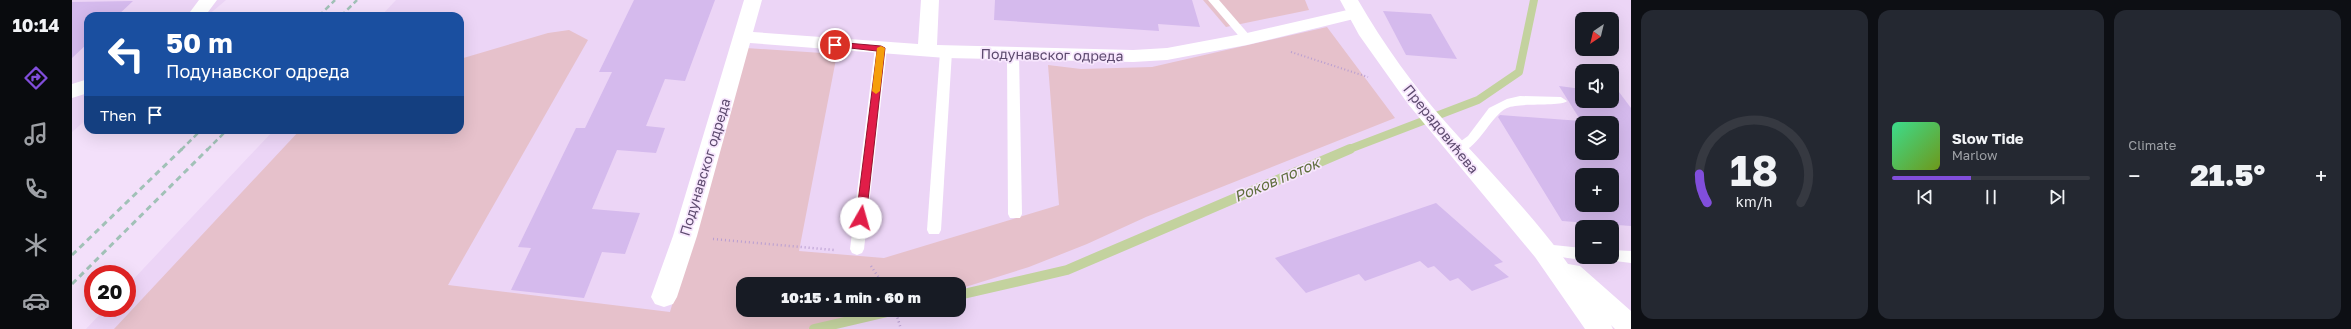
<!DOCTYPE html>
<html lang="en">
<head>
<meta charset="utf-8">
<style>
  body { margin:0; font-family:"Golos Text",sans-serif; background:#242831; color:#f1f3f6; height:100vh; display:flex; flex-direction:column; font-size:15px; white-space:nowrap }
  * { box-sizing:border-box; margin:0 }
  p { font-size:13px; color:#9ea1a6 }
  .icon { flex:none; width:22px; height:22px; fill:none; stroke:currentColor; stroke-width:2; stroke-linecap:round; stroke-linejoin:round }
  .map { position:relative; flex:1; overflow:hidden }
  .drawer { display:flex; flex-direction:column; gap:10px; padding:10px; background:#0d0f14; width:720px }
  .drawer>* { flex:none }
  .hud { position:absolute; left:12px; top:12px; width:380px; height:122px; border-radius:12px; box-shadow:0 4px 16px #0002; background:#1a4fa0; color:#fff; overflow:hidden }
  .needle { width:26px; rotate:215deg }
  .controls { position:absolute; left:1503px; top:12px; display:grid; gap:8px }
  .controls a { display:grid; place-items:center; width:44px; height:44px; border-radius:8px; background:#171b24; box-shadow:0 4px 16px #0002; font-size:20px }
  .speed { position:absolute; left:12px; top:265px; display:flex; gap:8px; font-size:20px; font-weight:700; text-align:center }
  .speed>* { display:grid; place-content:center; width:52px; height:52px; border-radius:50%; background:#171b24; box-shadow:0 4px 16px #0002; line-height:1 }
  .speed .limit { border:6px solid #d22; background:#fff; color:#111 }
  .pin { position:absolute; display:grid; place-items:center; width:34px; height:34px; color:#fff; margin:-17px; border:2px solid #fff; border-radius:50%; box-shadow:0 1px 4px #0007 }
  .me { position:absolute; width:44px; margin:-22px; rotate:7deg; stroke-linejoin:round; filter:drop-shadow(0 0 3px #0008) }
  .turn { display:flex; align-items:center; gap:14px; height:84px; padding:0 16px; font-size:18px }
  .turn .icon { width:52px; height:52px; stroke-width:2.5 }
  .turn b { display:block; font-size:28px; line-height:34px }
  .then { display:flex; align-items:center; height:38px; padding:0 16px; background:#0003; gap:8px; font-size:15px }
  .big { font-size:30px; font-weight:800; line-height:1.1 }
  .drawer .tile { flex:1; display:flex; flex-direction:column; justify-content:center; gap:6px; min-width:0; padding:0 14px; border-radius:12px; background:#242831 }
  .drawer .dial { align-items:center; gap:0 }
  .dial svg { height:104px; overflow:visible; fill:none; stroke:#363941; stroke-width:7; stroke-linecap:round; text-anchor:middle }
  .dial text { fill:#f1f3f6; stroke:none }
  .song { display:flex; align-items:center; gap:12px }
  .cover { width:48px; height:48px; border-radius:6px; background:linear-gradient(135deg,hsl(150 70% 55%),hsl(80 70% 35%)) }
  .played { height:4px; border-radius:2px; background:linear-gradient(90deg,#814edb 40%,#363941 40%) }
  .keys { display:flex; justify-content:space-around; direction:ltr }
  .heat { display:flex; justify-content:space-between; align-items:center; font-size:22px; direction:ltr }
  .drawer .tiles { flex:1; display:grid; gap:10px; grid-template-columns:repeat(3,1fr) }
  .trip { position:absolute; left:664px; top:277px; width:230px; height:40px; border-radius:12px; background:#171b24; box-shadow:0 4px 16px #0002; font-weight:800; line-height:40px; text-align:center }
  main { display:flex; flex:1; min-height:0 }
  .tab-bar { display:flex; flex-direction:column; width:72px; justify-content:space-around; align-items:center; background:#090b0e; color:#9ea1a6 }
  .tab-bar .icon { width:28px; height:28px }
  .tab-bar .current { color:#814edb }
  .tab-bar b { font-size:18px; color:#f1f3f6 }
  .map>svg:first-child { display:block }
  .residential { fill:#ecd5f6; fill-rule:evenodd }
  .green { fill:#e6c1cb }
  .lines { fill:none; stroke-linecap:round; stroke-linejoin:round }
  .stream-far1 { stroke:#c3d29e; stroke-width:8 }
  .stream { stroke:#c3d29e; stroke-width:10 }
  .building { fill:#d5baed; fill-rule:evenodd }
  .path-far1 { stroke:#b99ed1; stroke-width:2; stroke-dasharray:1 2.5; stroke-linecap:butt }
  .path { stroke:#b99ed1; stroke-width:2.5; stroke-dasharray:1 3; stroke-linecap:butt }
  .service { fill:#fff; fill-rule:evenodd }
  .minor { fill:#fff; fill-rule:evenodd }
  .secondary { fill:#fff; fill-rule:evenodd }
  .rail-far1 { stroke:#a1c1b7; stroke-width:2.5; stroke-dasharray:5.5 3.5; stroke-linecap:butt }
  .rail { stroke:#a1c1b7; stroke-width:3; stroke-dasharray:6 4.5; stroke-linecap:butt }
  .route { fill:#e11d48; stroke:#92132f }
  .slow { fill:#f59e0b }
  .labels { text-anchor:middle; stroke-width:3.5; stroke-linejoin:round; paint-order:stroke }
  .street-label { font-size:14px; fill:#5c4a6e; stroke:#f7e6fd }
  .water-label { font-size:15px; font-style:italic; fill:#5e6d3c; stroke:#f7e6fd }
</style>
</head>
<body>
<main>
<nav class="tab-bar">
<b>10:14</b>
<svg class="icon current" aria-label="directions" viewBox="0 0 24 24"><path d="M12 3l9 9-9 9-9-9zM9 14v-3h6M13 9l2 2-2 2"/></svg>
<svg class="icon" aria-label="music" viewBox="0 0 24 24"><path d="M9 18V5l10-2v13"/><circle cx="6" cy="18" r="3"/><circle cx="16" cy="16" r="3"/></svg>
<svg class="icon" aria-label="phone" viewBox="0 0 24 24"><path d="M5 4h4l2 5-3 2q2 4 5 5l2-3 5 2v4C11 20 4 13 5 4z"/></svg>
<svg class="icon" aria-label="climate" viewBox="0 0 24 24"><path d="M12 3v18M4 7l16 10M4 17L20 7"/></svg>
<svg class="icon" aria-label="car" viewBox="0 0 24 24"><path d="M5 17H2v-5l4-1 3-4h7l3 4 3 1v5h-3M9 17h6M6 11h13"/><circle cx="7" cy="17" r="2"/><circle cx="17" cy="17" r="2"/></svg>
</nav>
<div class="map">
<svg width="1559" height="329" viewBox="0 0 1559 329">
  <rect width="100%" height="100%" fill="#f3e0fa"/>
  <!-- residential -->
  <g class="residential">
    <polygon points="0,0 154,0 135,16 16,16 16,118 0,132"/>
    <path d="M324,0h1235v329h-1545l20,-21h21v-22l147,-156h186v-114h-79zM1510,19h30v30h-30zM1510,71h30v30h-30zM1510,123h30v30h-30zM1510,175h30v30h-30zM1510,227h30v30h-30zM671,284h216v26h-216z"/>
  </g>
  <!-- green -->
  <g class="green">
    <polygon points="1131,0 1233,0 1237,10 1154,27"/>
    <polygon points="1255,27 1323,118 1074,217 1015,244 957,267 887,289 887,284 671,284 671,310 811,310 736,329 42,329 228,130 388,130 388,59 476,33 497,30 516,40 376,285 598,312 674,48 765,54 727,251 812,258 987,205 976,65 1009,69 1080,67"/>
  </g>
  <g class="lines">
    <!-- stream-far1 -->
    <polyline class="stream-far1" points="1275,150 1406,100 1447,72 1462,0"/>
    <!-- stream -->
    <g class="stream">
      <polyline points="887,295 995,270 1278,149"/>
      <polyline points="742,329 824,310"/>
    </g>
  </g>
  <!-- building -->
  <g class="building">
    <polygon points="562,0 643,0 613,81 593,79 574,126 593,128 584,153 545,150 520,209 568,213 553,254 530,252 512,298 439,290 459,248 446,247 504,128 513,128 540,72 527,72"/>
    <polygon points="923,0 1120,0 1128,27 1086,24 1087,31 922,20"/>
    <polygon points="61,1 45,16 16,16 16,43 0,58 0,2"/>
    <polygon points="1311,11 1359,14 1385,59 1334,55"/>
    <path d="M1487,86l23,3v12h30v-10l7,1 12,16v118l-69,-5 -64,-104 2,-2 81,6zM1510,123h30v30h-30zM1510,175h30v30h-30z"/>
    <polygon points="1364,203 1431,262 1422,265 1437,277 1400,291 1386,278 1378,281 1362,266 1356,268 1348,261 1293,281 1287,274 1234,293 1203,258"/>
  </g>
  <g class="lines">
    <!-- path-far1 -->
    <polyline class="path-far1" points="1219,52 1296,77"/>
    <!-- path -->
    <g class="path">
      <polyline points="641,239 762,250"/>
      <polyline points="799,266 811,284"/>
      <polyline points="823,310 829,329"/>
    </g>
    <!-- service -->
    <g class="service">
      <polygon points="1136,0 1147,0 1179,37 1181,39 1179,41 1171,41"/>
      <polygon points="809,44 815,48 792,249 790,253 785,255 780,253 778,249 803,48"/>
      <polygon points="874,48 880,52 869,230 867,234 857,234 855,230 868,52"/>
      <polygon points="941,51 947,55 950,214 948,218 938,218 936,214 935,55"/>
      <path d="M1448,96l41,1 6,4c-4,6 -47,1 -60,7 -19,9 -32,51 -56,44l-1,-3 18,-13 21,-28 18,-9z"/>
      <polygon points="1472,244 1510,248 1510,257 1516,257 1510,260 1467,254 1465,250 1467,246"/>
      <polygon points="1540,250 1559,251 1559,263 1535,260 1533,257 1540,257"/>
    </g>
    <!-- minor -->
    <g class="minor">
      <polygon points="127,0 145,0 133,16 115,16"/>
      <polygon points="672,0 690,0 681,32 846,44 849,0 867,0 865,45 1061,50 1095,48 1175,33 1284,8 1290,9 1293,13 1290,17 1175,45 1095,60 1061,62 874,58 678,43 625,236 605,297 601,304 592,307 583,304 579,297 601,236"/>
      <polygon points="16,79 16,93 0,98 0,84"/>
    </g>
    <!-- secondary -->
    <path class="secondary" d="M1268,0h18c26,45 56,87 91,126 40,45 84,89 119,138l12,2 51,45v18h-16l-4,-4 2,4h-28l-50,-72 -127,-153 -49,-69z"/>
    <!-- rail-far1 -->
    <g class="rail-far1">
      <polyline points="247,16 263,0"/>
      <polyline points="269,16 285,0"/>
      <polyline points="109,150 129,130"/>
      <polyline points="135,150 155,130"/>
    </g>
    <!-- rail -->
    <g class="rail">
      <polyline points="0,255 110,149"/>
      <polyline points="0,284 136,149"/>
    </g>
  </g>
  <!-- route -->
  <polygon class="route" points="763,42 809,46 813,48 794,218 789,221 784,218 805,51 760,46 760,43"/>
  <!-- slow -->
  <polygon class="slow" points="809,46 813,48 808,91 804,94 800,91 805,48"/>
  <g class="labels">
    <!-- street labels -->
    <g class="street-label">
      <text transform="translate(980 55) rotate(1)" y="5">Подунавског одреда</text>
      <text transform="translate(1369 129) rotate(51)" y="5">Прерадовићева</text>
      <text transform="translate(633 167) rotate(-73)" y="5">Подунавског одреда</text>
    </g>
    <!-- water labels -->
    <g class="water-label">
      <text transform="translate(1205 180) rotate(-23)" y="5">Роков поток</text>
    </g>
  </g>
</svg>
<div class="controls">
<a><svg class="needle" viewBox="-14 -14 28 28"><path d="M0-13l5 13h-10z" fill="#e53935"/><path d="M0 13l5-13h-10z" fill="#9ea1a6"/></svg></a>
<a><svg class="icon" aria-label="sound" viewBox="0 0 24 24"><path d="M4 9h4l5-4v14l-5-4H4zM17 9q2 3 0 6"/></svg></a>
<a><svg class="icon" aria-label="layers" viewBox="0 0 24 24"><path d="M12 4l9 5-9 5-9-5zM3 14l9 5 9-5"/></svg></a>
<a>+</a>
<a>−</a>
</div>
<div class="speed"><div class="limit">20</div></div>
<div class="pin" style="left:763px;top:45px;background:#d93025"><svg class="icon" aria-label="arrive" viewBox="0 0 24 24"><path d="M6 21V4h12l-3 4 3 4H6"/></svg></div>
<svg class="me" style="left:789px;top:218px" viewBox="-20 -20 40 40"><circle r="19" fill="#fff"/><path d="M0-13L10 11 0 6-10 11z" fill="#e11d48"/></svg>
<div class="trip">10:15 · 1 min · 60 m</div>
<div class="hud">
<div class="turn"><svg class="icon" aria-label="left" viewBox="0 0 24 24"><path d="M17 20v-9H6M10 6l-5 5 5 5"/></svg><div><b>50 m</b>Подунавског одреда</div></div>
<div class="then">Then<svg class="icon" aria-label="arrive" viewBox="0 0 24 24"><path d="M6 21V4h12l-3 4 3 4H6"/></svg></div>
</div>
</div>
<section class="drawer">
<div class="tiles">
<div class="tile dial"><svg viewBox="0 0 100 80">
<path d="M14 69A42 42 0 1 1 86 69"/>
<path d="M14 69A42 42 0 0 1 8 47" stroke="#814edb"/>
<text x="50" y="56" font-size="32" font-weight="700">18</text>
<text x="50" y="72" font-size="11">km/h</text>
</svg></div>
<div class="tile">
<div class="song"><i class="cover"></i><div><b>Slow Tide</b><p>Marlow</p></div></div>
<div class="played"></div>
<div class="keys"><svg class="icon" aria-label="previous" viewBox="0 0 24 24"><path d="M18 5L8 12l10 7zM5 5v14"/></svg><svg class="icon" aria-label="pause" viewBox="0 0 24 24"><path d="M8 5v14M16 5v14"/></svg><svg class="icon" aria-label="next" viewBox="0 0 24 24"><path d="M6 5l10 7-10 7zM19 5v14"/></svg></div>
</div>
<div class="tile"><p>Climate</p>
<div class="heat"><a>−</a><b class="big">21.5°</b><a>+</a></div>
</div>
</div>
</section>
</main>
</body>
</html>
